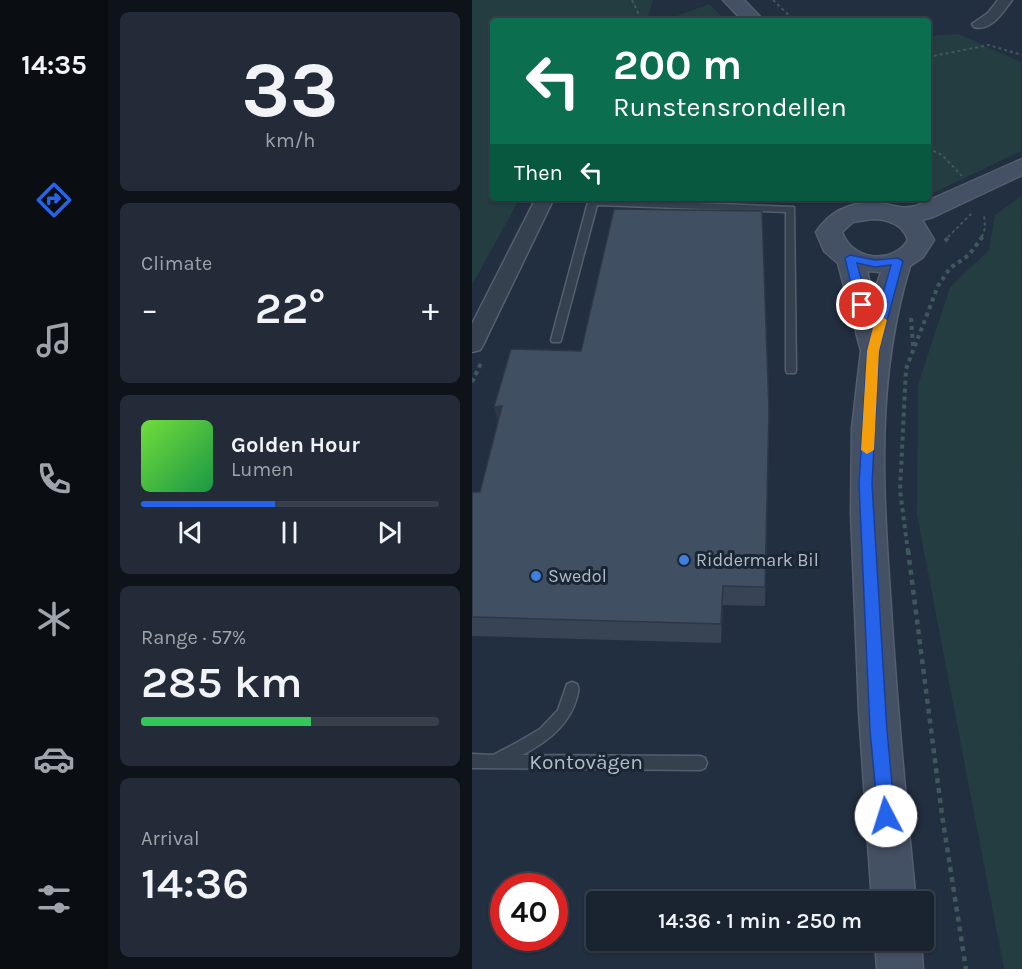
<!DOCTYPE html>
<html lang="en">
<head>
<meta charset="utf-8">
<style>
  body { margin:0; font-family:Karla,sans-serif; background:#232b38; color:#f1f3f6; height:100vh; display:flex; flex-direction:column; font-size:22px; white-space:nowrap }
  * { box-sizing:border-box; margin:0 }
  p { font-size:20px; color:#9fa4ab }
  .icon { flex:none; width:33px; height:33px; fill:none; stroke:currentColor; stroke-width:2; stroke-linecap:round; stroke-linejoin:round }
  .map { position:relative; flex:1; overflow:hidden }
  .panel { display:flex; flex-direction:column; gap:12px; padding:12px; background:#0e131a; width:364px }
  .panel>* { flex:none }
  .banner { position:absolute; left:18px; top:18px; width:441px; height:183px; border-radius:6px; box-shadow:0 2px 4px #0004,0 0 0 2px #38404c; background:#0b6e4f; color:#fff; overflow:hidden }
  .speed { position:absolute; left:18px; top:873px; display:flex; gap:12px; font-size:30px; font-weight:700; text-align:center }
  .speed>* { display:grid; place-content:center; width:78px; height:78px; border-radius:50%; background:#1a2330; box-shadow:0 2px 4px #0004,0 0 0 2px #38404c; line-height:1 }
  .speed .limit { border:9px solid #d22; background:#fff; color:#111 }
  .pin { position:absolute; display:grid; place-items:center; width:51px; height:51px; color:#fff; margin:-26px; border:3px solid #fff; border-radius:50%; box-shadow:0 2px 6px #0007 }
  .me { position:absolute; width:66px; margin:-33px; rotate:355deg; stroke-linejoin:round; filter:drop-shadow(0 0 4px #0008) }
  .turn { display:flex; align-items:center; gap:21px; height:126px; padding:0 24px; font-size:27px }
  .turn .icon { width:78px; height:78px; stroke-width:2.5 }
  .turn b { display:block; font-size:42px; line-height:51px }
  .then { display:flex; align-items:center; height:57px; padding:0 24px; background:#0003; gap:12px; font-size:22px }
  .big { font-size:45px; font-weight:600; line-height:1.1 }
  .panel .tile { flex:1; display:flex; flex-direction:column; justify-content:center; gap:9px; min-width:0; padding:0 21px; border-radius:9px; background:#232b38 }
  .panel .dial { align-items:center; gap:0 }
  .dial b { font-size:78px; line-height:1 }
  .song { display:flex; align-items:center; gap:18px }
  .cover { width:72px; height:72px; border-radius:9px; background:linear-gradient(135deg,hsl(100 70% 55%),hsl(140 70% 35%)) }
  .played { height:6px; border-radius:3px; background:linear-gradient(90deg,#2563eb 45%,#38404c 45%) }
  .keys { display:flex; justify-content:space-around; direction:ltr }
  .heat { display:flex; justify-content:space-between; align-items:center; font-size:33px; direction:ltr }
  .charge { height:9px; border-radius:4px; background:linear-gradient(90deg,#34c759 57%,#38404c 0) }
  .trip { position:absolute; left:114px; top:891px; width:348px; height:60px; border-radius:6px; background:#1a2330; box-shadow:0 2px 4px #0004,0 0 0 2px #38404c; font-weight:600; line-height:60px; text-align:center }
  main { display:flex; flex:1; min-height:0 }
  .tabs { display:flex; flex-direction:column; width:108px; justify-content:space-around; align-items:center; background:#0a0e13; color:#9fa4ab }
  .tabs .icon { width:42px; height:42px }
  .tabs .current { color:#2563eb }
  .tabs b { font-size:27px; color:#f1f3f6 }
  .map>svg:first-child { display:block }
  .green { fill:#243d41 }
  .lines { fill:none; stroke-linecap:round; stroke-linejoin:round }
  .lane-casing { stroke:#545f6d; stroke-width:3 }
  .street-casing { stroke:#545f6d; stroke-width:3 }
  .secondary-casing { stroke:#545f6d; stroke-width:3 }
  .path-far2 { stroke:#3f595b; stroke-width:2; stroke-dasharray:3 3; stroke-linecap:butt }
  .path-far1 { stroke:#3f595b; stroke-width:4; stroke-dasharray:4 4; stroke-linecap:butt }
  .path { stroke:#3f595b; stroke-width:4.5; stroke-dasharray:5 5; stroke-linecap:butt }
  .lane { fill:#364150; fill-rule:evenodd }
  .street { fill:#364150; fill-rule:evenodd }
  .secondary { fill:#445063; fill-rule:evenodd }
  .wall { fill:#384454 }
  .shaded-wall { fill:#2e3745 }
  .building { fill:#414f62; stroke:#2e3745; stroke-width:1.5 }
  .route { fill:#2563eb; stroke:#184099; stroke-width:1.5 }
  .slow { fill:#f59e0b }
  .shop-dot { fill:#3f7fe0; stroke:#1b2635; stroke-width:2 }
  .labels { text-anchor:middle; stroke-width:6; stroke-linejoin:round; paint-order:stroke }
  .poi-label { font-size:18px; fill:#b2bcca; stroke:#1b2635; text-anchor:start }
  .near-street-label { font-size:21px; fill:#b2bcca; stroke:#1b2635 }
</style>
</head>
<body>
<main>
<nav class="tabs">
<b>14:35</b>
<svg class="icon current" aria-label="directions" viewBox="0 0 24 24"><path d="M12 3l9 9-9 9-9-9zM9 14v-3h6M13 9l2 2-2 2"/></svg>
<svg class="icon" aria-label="music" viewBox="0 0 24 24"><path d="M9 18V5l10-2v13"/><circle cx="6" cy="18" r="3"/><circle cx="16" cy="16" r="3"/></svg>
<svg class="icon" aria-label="phone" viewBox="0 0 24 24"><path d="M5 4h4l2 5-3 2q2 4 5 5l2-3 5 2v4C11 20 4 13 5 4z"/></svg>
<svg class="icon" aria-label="climate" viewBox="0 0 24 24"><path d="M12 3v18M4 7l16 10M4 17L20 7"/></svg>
<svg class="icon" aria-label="car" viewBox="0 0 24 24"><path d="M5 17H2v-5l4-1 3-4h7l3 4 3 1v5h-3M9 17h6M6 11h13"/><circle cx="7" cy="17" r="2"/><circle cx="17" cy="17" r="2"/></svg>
<svg class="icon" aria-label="filters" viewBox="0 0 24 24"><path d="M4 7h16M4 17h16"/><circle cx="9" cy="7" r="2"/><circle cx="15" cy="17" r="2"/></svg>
</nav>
<section class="panel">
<div class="tile dial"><b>33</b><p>km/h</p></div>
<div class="tile"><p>Climate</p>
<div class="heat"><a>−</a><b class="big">22°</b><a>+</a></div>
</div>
<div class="tile">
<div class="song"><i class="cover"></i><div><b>Golden Hour</b><p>Lumen</p></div></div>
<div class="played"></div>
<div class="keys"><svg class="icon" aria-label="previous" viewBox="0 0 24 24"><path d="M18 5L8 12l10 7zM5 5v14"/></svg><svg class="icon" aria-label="pause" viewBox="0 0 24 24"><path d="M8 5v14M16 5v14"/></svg><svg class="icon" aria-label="next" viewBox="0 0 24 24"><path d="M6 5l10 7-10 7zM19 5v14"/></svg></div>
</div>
<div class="tile"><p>Range · 57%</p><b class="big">285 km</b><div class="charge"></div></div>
<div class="tile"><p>Arrival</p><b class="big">14:36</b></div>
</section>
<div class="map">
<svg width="550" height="969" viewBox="0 0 550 969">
  <rect width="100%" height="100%" fill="#222f40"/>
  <!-- green -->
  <g class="green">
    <polygon points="0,0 181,0 175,21 21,21 21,198 48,198 0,285"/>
    <polygon points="237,4 254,21 191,21"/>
    <polygon points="486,34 549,62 549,151 463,192 456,192 456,36"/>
    <polygon points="549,196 550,969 532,969 445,515 446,385 478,287 517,250 523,215"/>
  </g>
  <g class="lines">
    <defs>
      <g id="lane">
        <polygon points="139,198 149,198 148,200 322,207 324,370 323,373 315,373 314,370 314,212 125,205 89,340 88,342 80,342 79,340 116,202 121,199 139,200"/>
        <path d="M100,682l5,2c3,5 1,8 0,13 -7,28 -31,46 -55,58l178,1 5,2 2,5 -2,5 -5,2 -228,-2v-14l21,1 23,-12 24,-14 18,-19 9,-26z"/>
      </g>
      <g id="street">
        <path d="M526,0h14c-9,12 -21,32 -38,27l-2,-3 16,-11z"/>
        <polygon points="64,198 82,198 11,345 8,350 0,352 0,324"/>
      </g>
      <g id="secondary">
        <polygon points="251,0 272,0 292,21 271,21"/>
        <path d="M550,159v16l-89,42 -11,3 12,20 -11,17 -13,9c-35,114 -27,224 -19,342 6,98 15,196 25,294h-44l-13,-190 -8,-199 1,-85 9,-77 -23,-88 -14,-12 -8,-19c14,-21 36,-31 63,-29 16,2 20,7 37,3zM400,219c15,0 31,5 36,21 -16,26 -57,20 -66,-8l11,-10zM395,271l14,1 -8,23z"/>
        <polygon points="403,940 449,940 451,969 405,969"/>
      </g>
    </defs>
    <!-- lane casing -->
    <use href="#lane" class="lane-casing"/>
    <!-- street casing -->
    <use href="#street" class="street-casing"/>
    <!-- secondary casing -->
    <use href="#secondary" class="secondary-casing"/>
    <!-- path-far2 -->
    <g class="path-far2">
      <polyline points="160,0 170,21"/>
      <polyline points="301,0 323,21"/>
      <polyline points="456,57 517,45 550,55"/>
      <polyline points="456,148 470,155 490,176"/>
      <polyline points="476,237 499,214"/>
      <polyline points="510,237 513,228 512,214"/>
    </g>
    <!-- path-far1 -->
    <g class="path-far1">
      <polyline points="473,241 478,236"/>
      <polyline points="439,318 441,346"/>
      <polyline points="0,382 10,361"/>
      <polyline points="436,552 428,490 434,369 466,286 478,268 497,255 511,236"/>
    </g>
    <!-- path -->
    <polyline class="path" points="436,550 470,815 494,969"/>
    <!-- lane -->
    <use href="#lane" class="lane"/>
    <!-- street -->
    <use href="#street" class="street"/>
    <!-- secondary -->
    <use href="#secondary" class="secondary"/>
  </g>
  <!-- wall -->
  <polygon class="wall" points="297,411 293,606 251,605 249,643 0,636 0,492 8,492"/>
  <!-- shaded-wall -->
  <g class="shaded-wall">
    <polygon points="30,406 27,427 22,407"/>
    <polygon points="251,586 251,605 249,643 249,624"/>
  </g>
  <!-- building -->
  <polygon class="building" points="142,209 290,211 297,411 293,587 251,586 249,624 0,617 0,492 8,492 30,406 22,407 39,349 109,351"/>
  <!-- route -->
  <polygon class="route" points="378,255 403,260 426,258 431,261 407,351 400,484 415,730 423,816 420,821 414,824 408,821 406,816 398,730 387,484 395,351 419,265 403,267 385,263 396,305 390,308 384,305 373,258"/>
  <!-- slow -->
  <polygon class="slow" points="409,316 415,320 407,351 402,450 395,454 389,450 395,351 403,320"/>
  <!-- markers -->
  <g class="shop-dot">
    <circle cx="212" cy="560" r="6"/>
    <circle cx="64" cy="576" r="6"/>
  </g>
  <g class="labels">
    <!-- poi labels -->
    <g class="poi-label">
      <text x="224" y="566">Riddermark Bil</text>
      <text x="76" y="582">Swedol</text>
    </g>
    <!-- near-street labels -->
    <g class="near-street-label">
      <text x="114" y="769">Kontovägen</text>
    </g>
  </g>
</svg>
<div class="speed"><div class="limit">40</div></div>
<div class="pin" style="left:390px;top:305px;background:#d93025"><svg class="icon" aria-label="arrive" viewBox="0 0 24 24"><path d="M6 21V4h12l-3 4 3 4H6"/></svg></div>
<svg class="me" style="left:414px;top:816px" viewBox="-20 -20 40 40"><circle r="19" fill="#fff"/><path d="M0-13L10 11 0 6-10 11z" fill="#2563eb"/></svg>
<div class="trip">14:36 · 1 min · 250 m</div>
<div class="banner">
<div class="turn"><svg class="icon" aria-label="left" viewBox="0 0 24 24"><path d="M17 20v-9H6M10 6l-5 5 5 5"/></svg><div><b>200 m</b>Runstensrondellen</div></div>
<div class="then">Then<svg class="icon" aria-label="left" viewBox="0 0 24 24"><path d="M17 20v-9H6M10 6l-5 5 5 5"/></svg></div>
</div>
</div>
</main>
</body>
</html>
